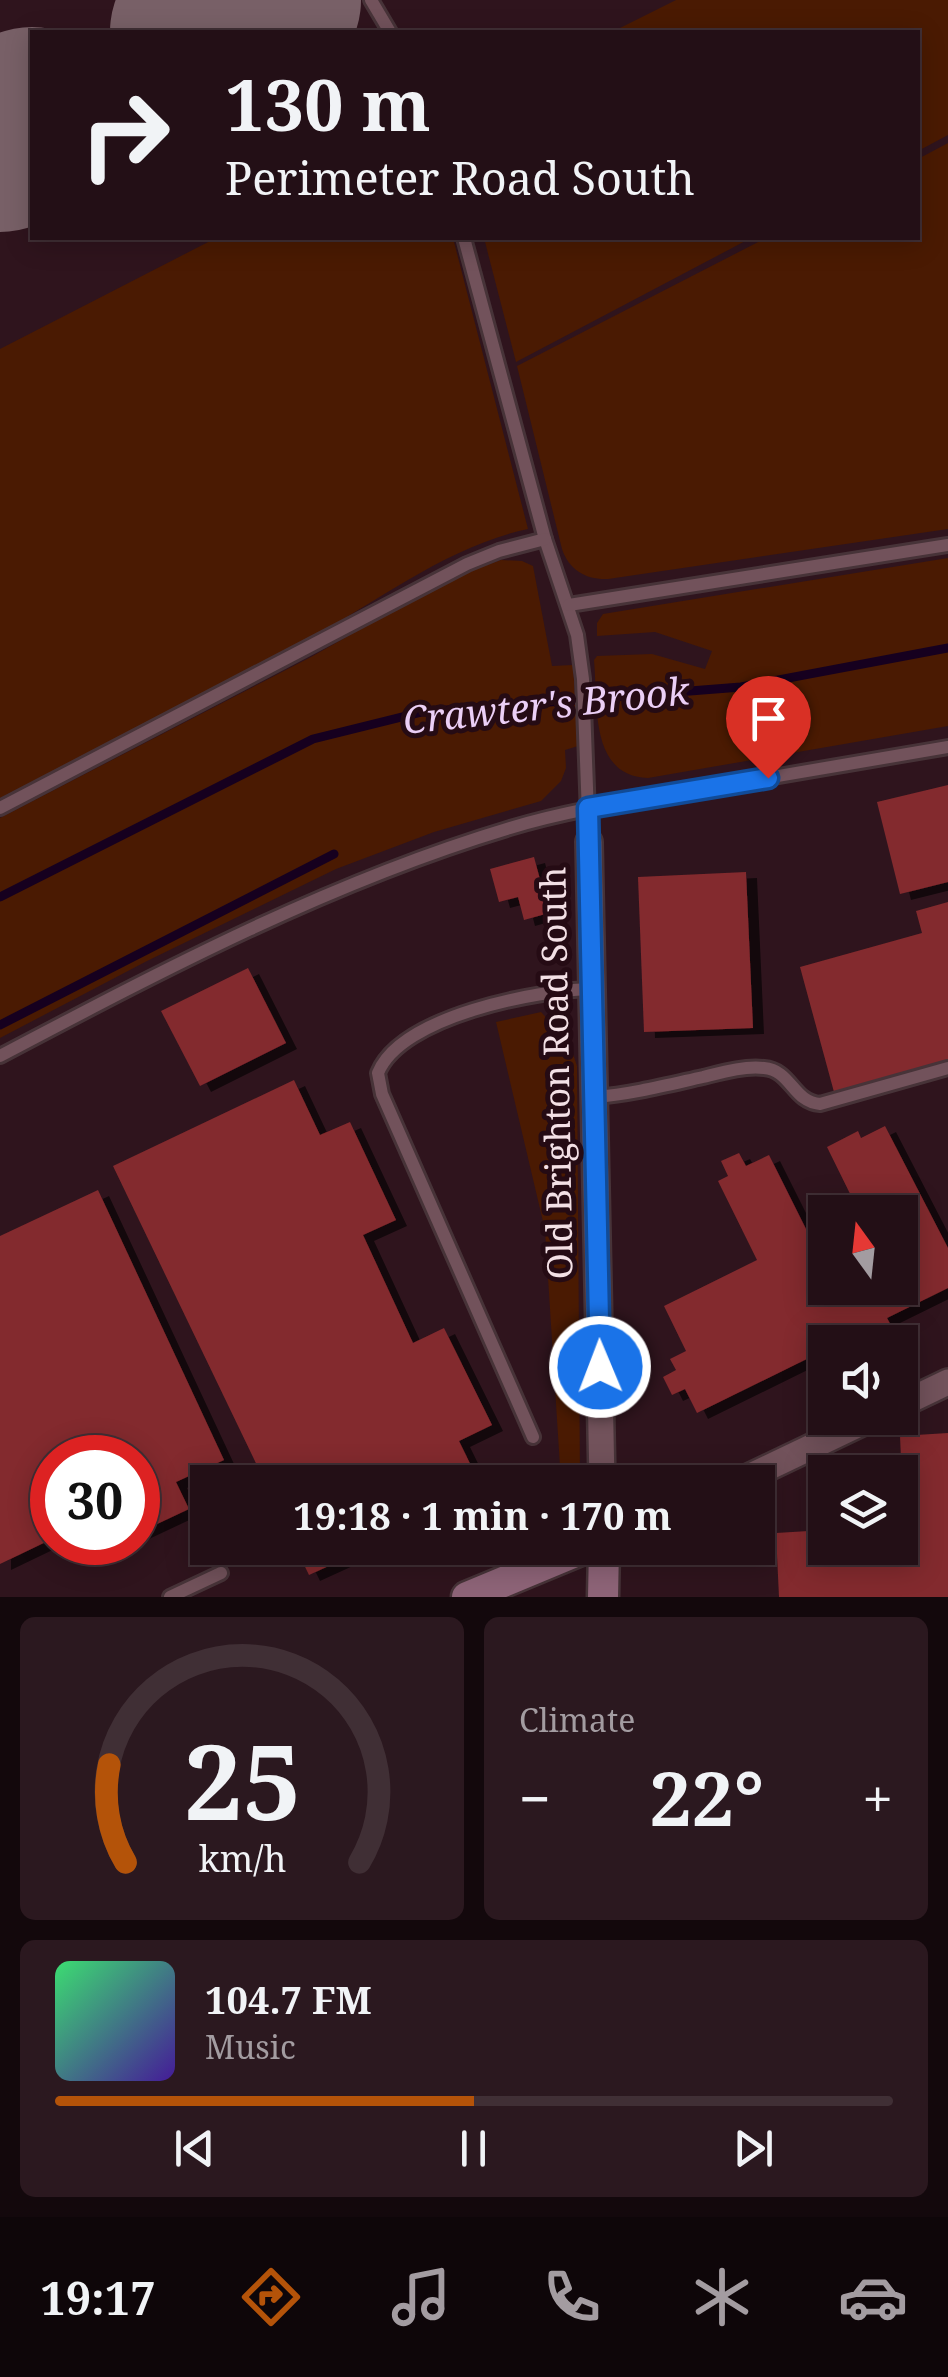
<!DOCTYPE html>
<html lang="en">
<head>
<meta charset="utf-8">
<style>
  body { margin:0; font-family:"Noto Serif",serif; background:#2b181f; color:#f1f3f6; height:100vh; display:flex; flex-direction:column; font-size:38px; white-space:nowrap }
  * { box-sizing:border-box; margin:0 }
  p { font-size:32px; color:#a39ca1 }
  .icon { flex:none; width:55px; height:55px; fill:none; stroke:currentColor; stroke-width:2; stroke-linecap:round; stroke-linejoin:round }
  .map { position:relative; height:1597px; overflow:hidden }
  .side { display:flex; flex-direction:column; gap:20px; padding:20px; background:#13080c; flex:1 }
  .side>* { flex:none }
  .hud { position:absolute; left:30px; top:30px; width:890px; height:210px; border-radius:0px; box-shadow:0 5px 25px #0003,0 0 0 2px #402f35; background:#230f16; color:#f1f3f6; overflow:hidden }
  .needle { width:65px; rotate:345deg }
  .buttons { position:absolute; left:808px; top:1195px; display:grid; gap:20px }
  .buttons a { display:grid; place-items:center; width:110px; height:110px; border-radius:0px; background:#230f16; box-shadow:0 5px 25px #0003,0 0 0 2px #402f35; font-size:50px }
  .speed { position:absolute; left:30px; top:1435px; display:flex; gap:20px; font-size:50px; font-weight:700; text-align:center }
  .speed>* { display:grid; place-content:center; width:130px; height:130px; border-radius:50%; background:#230f16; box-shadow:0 5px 25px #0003,0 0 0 2px #402f35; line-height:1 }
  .speed .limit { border:15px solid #d22; background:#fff; color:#111 }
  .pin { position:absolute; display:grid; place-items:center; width:85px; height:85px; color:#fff; margin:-102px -42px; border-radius:50% 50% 50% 0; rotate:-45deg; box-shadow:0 0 10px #0007 }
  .pin .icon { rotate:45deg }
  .me { position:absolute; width:110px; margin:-55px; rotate:359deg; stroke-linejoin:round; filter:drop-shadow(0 0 8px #0008) }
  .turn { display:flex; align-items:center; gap:35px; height:210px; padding:0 30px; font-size:45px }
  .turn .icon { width:130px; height:130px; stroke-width:2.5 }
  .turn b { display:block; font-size:70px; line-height:85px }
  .big { font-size:75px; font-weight:700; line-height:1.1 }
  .side .widget { flex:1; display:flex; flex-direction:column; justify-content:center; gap:15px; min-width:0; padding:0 35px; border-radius:15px; background:#2b181f }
  .side .dial { align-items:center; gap:0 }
  .dial svg { height:260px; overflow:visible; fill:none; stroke:#402f35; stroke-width:7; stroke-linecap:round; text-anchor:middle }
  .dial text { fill:#f1f3f6; stroke:none }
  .song { display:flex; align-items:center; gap:30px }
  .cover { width:120px; height:120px; border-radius:15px; background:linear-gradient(135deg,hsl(140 70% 55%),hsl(260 70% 35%)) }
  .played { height:10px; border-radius:5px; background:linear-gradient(90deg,#b45309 50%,#402f35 50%) }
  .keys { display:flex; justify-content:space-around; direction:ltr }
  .heat { display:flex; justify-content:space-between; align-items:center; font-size:55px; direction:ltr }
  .side .tiles { flex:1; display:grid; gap:20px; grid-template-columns:1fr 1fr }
  .widget:last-child { grid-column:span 2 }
  .trip { position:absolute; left:190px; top:1465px; width:585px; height:100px; border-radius:0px; background:#230f16; box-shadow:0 5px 25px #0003,0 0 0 2px #402f35; font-weight:700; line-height:100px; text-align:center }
  .dock { display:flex; height:160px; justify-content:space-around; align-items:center; background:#0e0609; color:#a39ca1 }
  .dock .icon { width:70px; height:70px }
  .dock .active { color:#b45309 }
  .dock b { font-size:45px; color:#f1f3f6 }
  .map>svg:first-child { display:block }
  .green { fill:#4a1a02 }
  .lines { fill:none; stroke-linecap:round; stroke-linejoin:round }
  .stream { stroke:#16001f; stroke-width:9 }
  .runway { stroke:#786067; stroke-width:188 }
  .building { fill:#832a2d; filter:url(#shadow) }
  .lane-casing { stroke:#473338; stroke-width:18 }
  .street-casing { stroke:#473338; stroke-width:30 }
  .secondary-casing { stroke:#473338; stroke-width:35 }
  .lane { stroke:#72525b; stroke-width:12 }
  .street { stroke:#72525b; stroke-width:25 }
  .secondary { stroke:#8e6478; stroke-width:30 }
  .route-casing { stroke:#114b97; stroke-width:25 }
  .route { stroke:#1a73e8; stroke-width:18 }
  .labels { text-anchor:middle; stroke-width:10; stroke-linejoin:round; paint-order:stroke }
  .street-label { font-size:35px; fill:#f3e0e5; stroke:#250b14 }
  .water-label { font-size:38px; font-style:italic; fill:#ebcff6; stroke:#250b14 }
</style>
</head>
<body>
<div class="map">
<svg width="948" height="1597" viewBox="0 0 948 1597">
  <defs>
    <filter id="shadow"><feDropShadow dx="11" dy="6" stdDeviation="0" flood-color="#0009"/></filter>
  </defs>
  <rect width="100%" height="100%" fill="#2f141d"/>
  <!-- green -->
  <g class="green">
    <polygon points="676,0 948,0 948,135 918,151 918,32 612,32"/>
    <path d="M948,143v386l-340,50c-22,1 -39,-9 -46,-30l-45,-183 249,-128h152v-79z"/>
    <path d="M216,238h237l75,291c-79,17 -147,70 -217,109 -102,55 -207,107 -311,160v-449z"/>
    <polygon points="484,238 751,238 516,362"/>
    <path d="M948,558v168l-300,52c-59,-2 -50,-74 -54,-118l3,-4 55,-2 53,15 7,-18 -57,-19 -58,4v-13l6,-9z"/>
    <polygon points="501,560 522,561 533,566 552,666 573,665 578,746 565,750 566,768 561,781 541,801 434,832 336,869 147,961 0,1038 0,818 311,657 453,577"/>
    <polygon points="541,1012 569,1042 577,1066 580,1482 561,1482 545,1230 496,1022"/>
  </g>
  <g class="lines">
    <!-- stream -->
    <g class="stream">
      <polyline points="0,897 313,739 422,712 741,687 948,648"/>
      <polyline points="0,1025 334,854"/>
    </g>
    <!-- runway -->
    <g class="runway">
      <polyline points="204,32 267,0"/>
      <polyline points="0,138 32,121"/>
    </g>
  </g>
  <!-- building -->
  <g class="building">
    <polygon points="948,785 948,882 900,894 877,802"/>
    <polygon points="534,857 549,913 524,920 518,897 499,902 490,869"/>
    <polygon points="746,872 753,1028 644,1032 638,877"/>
    <polygon points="948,902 948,1061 834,1092 800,967 922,933 916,911"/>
    <polygon points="248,968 286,1043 200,1086 161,1011"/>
    <polygon points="294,1080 320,1135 350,1122 396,1220 363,1235 413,1343 444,1328 492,1425 459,1441 479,1482 265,1482 113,1166"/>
    <polygon points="885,1126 948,1248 948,1288 887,1318 900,1342 825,1342 825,1350 697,1413 685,1389 672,1395 663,1377 676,1370 670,1359 686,1351 664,1306 757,1260 718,1181 728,1176 721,1161 739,1153 746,1166 769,1155 825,1267 825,1288 900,1288 900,1212 859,1212 827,1147 858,1131 861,1138"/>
    <polygon points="98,1190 224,1460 176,1482 189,1509 138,1533 138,1458 52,1458 52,1539 0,1564 0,1236"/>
    <polygon points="948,1433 948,1597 779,1597 776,1533 825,1530 825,1548 900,1548 900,1526 904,1526 900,1436"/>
    <polygon points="70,1542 117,1542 78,1560"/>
    <polygon points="296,1548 368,1548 309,1575"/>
  </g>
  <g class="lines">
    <defs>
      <g id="lane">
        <polyline points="371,0 390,32"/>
        <polyline points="464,238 545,539 577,635 583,679 589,842"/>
        <polyline points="569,605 948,545"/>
        <polyline points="0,808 467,564 499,551 545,539"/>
        <path d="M0,1056c165,-87 330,-174 510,-228 63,-19 128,-28 192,-39 82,-14 164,-28 246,-42"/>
        <path d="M595,1097c37,-3 72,-12 108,-20 20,-5 40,-11 61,-9 27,2 29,34 56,36l128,-36"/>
        <path d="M533,1437l-151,-343 -4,-21c23,-57 159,-83 214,-84"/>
        <polyline points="170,1597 221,1573"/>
      </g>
      <g id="street">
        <polyline points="589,842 602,1482"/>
        <polyline points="900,1405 948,1382"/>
        <polyline points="738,1482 872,1418"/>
      </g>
      <g id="secondary">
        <polyline points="467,1597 585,1548"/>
        <polyline points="603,1597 604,1548"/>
      </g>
    </defs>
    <!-- lane casing -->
    <use href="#lane" class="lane-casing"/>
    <!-- street casing -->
    <use href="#street" class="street-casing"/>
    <!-- secondary casing -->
    <use href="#secondary" class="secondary-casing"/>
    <!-- lane -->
    <use href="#lane" class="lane"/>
    <!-- street -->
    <use href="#street" class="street"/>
    <!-- secondary -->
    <use href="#secondary" class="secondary"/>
  </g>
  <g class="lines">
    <defs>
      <polyline id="route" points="600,1367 588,808 768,778"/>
    </defs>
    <!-- route casing -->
    <use href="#route" class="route-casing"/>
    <!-- route -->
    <use href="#route" class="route"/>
  </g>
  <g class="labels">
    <!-- street labels -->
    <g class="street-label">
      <text transform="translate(557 1073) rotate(-91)" y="12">Old Brighton Road South</text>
    </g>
    <!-- water labels -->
    <g class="water-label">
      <text transform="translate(546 706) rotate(-6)" y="13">Crawter's Brook</text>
    </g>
  </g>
</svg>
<div class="buttons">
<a><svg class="needle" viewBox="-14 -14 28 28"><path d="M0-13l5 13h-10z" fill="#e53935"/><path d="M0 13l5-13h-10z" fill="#a39ca1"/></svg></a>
<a><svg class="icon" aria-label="sound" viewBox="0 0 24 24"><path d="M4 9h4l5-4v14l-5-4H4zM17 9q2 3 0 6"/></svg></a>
<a><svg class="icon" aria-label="layers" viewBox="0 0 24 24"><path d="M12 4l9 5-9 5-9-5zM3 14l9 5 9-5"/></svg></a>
</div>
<div class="speed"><div class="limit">30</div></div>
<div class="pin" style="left:768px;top:778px;background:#d93025"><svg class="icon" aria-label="arrive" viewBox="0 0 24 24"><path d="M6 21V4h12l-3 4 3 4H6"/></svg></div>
<svg class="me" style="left:600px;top:1367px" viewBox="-20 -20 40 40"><circle r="17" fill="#1a73e8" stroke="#fff" stroke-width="3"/><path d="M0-11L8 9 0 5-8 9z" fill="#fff"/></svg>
<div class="trip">19:18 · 1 min · 170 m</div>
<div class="hud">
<div class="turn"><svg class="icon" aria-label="right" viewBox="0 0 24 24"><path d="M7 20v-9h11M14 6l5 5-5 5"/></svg><div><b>130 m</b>Perimeter Road South</div></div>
</div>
</div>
<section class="side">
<div class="tiles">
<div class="widget dial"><svg viewBox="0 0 100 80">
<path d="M14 69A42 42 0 1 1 86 69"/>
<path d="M14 69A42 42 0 0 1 9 39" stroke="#b45309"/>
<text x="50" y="56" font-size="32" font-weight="700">25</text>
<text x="50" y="72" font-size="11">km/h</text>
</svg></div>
<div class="widget"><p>Climate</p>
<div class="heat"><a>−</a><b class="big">22°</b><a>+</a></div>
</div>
<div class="widget">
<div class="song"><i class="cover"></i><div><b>104.7 FM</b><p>Music</p></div></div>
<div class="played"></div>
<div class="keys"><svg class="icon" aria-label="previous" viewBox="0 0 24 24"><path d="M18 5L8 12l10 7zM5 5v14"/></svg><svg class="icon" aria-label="pause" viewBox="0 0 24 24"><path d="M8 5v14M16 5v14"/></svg><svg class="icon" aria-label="next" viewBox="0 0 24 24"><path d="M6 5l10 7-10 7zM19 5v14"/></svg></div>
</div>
</div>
</section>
<nav class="dock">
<b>19:17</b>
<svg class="icon active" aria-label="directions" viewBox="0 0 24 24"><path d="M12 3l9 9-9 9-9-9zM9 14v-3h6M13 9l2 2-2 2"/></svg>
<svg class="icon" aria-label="music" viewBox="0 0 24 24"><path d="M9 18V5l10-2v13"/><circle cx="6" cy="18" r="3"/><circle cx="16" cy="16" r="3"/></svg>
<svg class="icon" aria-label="phone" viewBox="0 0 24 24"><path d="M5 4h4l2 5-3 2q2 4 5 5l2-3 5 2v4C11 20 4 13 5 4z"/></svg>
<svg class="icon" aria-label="climate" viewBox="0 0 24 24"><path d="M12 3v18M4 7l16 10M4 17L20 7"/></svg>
<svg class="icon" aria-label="car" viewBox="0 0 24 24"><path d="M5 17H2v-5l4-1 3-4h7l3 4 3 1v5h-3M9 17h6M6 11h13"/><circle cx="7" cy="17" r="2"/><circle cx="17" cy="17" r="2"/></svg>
</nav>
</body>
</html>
